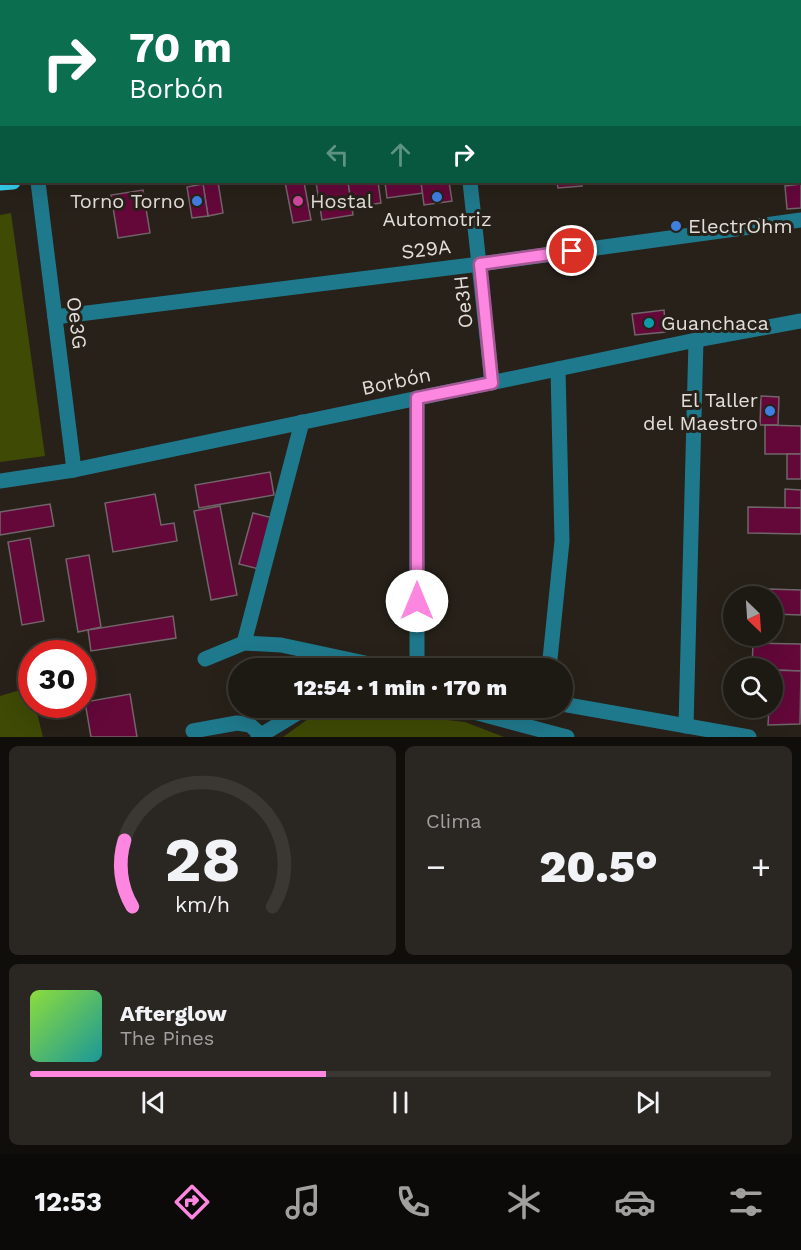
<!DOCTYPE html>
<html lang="es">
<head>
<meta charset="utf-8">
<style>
  body { margin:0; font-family:"Work Sans",sans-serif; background:#2a2621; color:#f1f3f6; height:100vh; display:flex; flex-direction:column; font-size:22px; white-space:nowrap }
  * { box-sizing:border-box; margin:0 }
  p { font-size:20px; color:#a0a0a0 }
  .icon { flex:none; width:33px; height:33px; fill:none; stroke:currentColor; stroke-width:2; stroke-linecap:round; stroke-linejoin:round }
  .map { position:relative; height:737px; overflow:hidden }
  .drawer { display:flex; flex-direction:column; gap:9px; padding:9px; background:#100e0a; flex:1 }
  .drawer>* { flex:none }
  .banner { position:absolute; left:0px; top:0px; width:801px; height:183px; box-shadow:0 6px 24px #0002,0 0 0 2px #3b3833; background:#0b6e4f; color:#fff; overflow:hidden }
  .needle { width:39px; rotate:155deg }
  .tools { position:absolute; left:723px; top:586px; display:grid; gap:12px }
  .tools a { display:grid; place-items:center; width:60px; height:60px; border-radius:50%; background:#1d1913; box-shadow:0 6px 24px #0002,0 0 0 2px #3b3833; font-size:30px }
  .speed { position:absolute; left:18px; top:640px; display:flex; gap:12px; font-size:30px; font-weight:700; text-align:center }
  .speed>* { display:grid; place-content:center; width:78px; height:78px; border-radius:50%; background:#1d1913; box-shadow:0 6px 24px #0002,0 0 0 2px #3b3833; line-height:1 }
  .speed .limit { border:9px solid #d22; background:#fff; color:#111 }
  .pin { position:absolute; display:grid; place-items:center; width:51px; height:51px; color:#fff; margin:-26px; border:3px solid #fff; border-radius:50%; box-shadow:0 2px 6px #0007 }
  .me { position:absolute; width:66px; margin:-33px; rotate:0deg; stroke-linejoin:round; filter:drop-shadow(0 0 4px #0008) }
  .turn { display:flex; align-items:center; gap:21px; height:126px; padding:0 30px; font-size:27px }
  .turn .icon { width:78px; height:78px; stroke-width:2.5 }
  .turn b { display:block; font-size:42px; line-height:51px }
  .lanes { display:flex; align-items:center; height:57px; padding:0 30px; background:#0003; justify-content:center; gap:30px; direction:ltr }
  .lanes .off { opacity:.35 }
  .big { font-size:45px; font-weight:800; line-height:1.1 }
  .drawer .tile { flex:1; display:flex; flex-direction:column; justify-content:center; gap:9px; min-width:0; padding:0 21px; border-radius:9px; background:#2a2621 }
  .drawer .dial { align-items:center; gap:0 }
  .dial svg { height:156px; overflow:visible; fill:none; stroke:#3b3833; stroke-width:7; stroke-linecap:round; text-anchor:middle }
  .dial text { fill:#f1f3f6; stroke:none }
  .song { display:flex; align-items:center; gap:18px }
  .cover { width:72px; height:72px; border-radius:9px; background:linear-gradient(135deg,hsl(90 70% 55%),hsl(180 70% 35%)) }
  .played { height:6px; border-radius:3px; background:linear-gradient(90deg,#fd86e1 40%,#3b3833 40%) }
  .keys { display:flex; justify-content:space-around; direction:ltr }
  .heat { display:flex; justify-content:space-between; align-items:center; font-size:33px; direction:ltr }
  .drawer .tiles { flex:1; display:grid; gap:9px; grid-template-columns:1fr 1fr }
  .tile:last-child { grid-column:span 2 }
  .trip { position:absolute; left:228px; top:658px; width:345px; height:60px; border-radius:30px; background:#1d1913; box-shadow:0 6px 24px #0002,0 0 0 2px #3b3833; font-weight:800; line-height:60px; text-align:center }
  .tab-bar { display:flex; height:96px; justify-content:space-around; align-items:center; background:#0c0a08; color:#a0a0a0 }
  .tab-bar .icon { width:42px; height:42px }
  .tab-bar .selected { color:#fd86e1 }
  .tab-bar b { font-size:27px; color:#f1f3f6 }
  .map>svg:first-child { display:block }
  .green { fill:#3f4a05 }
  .building { fill:#64083a; stroke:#71656a; stroke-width:1.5 }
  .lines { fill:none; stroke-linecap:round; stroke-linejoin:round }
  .minor { stroke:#1f798c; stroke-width:15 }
  .major { stroke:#33ceec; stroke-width:15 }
  .route-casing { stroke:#a45792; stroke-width:15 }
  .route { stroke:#fd86e1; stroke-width:10 }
  .shop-dot { fill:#3f7fe0; stroke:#272119; stroke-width:2 }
  .hotel-dot { fill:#d1479c; stroke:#272119; stroke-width:2 }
  .culture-dot { fill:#0f9aa8; stroke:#272119; stroke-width:2 }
  .labels { text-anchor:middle; stroke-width:6; stroke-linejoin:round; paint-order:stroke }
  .poi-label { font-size:20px; fill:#e2ded9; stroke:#272119; text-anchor:start }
  .street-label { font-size:20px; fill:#e2ded9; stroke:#272119 }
</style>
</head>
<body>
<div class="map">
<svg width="801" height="737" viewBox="0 0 801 737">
  <rect width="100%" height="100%" fill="#272119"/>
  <!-- green -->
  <g class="green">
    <polygon points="11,213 45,456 0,462 0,215"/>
    <polygon points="30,687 32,705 35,705 43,737 0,737 0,696"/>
    <polygon points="366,711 465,722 504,737 283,737 311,717"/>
  </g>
  <!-- building -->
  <g class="building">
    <polygon points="218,182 223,213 208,216 203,184"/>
    <polygon points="285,182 304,182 311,220 293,223"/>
    <polygon points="316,182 348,182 353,215 322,220"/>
    <polygon points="348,182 368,182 368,184 378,182 381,203 352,207"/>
    <polygon points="385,182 421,182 423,193 387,198"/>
    <polygon points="421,182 449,182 452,201 424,205"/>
    <polygon points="557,182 582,182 582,186 558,188"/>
    <polygon points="203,184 208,216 192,218 187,187"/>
    <polygon points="801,184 801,208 787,209 785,186"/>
    <polygon points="143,190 150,233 118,238 111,195"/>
    <polygon points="664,310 666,332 635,335 632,314"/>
    <polygon points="761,396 779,397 778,425 760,425"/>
    <polygon points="765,425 801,426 801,454 765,454"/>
    <rect x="787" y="454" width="14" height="25"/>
    <polygon points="270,472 274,495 199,508 195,485"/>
    <polygon points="785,489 801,490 801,508 785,508"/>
    <polygon points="155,494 161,525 174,523 177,541 113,552 105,503"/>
    <polygon points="50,504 54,526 0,535 0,512"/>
    <polygon points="220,506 237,595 211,600 194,511"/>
    <polygon points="748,507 801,508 801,534 748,533"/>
    <polygon points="253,513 273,518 259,569 239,564"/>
    <polygon points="30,538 44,621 22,625 8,542"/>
    <polygon points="89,555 101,627 78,632 66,559"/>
    <polygon points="768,589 801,590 801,615 772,614 772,597 768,597"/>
    <polygon points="173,616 176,638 91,651 88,630"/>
    <polygon points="753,643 801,644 801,671 752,669"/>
    <polygon points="772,670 801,671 800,724 768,725 769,708 772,708"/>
    <polygon points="130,694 137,737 91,737 85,702"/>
  </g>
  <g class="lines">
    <!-- minor -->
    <g class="minor">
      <polyline points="38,182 74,470"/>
      <polyline points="470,182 492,383"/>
      <polyline points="55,317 480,264 801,220"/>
      <polyline points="417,398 417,669"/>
      <polyline points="0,481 74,470 696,340 801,321"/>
      <polyline points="244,643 302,422"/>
      <polyline points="205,659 244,643 281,645 393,669"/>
      <polyline points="549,669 562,541 558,369"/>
      <polyline points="562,704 749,737"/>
      <polyline points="459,708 567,737"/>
      <polyline points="686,726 696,340"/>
      <polyline points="193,731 237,723 250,725 260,734"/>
      <polyline points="258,737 304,709 311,708"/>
    </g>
    <!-- major -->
    <g class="major">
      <polyline points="800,57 801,57"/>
      <polyline points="800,99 801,99"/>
      <polyline points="0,144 2,144"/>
      <polyline points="0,183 13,182"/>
    </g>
  </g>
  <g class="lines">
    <defs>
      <polyline id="route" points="417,601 417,398 492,383 480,264 572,251"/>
    </defs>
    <!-- route casing -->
    <use href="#route" class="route-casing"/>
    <!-- route -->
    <use href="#route" class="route"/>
  </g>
  <!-- markers -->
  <g class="shop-dot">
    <circle cx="437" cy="197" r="6"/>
    <circle cx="197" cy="201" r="6"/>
    <circle cx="676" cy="226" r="6"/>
    <circle cx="770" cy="411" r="6"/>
  </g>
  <circle class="hotel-dot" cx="298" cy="201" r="6"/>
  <circle class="culture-dot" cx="649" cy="323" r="6"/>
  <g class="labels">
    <!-- poi labels -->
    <g class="poi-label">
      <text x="185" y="208" text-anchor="end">Torno Torno</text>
      <text x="310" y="208">Hostal</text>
      <text x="437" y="226" text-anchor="middle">Automotriz</text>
      <text x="688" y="233">ElectrOhm</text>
      <text x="661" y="330">Guanchaca</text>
      <text x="758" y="407" text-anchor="end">El Taller<tspan x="758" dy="23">del Maestro</tspan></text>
    </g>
    <!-- street labels -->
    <g class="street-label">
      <text transform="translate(426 249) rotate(-7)" y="7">S29A</text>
      <text transform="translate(463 302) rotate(-96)" y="7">Oe3H</text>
      <text transform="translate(77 323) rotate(83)" y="7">Oe3G</text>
      <text transform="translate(396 381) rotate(-12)" y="7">Borbón</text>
    </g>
  </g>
</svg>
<div class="tools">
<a><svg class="needle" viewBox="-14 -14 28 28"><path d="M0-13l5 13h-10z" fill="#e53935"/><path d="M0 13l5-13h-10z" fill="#a0a0a0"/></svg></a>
<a><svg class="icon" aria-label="search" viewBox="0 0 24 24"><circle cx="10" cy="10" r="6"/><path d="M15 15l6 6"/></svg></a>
</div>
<div class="speed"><div class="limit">30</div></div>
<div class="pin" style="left:572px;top:251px;background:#d93025"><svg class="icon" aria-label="arrive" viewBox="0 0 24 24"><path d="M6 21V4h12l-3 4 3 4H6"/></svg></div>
<svg class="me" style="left:417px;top:601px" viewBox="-20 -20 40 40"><circle r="19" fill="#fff"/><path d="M0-13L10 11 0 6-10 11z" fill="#fd86e1"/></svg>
<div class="trip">12:54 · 1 min · 170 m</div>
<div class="banner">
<div class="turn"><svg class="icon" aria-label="right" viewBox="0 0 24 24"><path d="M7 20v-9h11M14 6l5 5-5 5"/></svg><div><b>70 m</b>Borbón</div></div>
<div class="lanes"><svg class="icon off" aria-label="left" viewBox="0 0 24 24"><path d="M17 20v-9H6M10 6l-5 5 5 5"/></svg><svg class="icon off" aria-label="ahead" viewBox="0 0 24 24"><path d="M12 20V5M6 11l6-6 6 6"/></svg><svg class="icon" aria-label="right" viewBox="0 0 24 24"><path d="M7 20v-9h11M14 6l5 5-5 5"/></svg></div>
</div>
</div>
<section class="drawer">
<div class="tiles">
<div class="tile dial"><svg viewBox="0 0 100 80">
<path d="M14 69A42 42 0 1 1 86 69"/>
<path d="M14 69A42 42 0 0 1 10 35" stroke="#fd86e1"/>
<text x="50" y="56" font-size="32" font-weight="700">28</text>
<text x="50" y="72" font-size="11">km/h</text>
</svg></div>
<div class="tile"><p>Clima</p>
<div class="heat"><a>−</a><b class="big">20.5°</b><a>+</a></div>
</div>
<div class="tile">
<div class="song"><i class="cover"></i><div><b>Afterglow</b><p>The Pines</p></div></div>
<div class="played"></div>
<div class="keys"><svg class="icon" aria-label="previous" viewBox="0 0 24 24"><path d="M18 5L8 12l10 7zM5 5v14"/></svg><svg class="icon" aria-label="pause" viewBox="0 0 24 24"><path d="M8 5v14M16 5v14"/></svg><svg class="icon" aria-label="next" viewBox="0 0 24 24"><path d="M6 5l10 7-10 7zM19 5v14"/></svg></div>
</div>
</div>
</section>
<nav class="tab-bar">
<b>12:53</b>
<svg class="icon selected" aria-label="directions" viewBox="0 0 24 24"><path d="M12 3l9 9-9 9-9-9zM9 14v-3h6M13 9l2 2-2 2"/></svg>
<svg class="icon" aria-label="music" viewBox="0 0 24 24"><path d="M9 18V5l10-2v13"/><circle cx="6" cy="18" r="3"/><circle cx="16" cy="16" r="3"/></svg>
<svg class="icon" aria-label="phone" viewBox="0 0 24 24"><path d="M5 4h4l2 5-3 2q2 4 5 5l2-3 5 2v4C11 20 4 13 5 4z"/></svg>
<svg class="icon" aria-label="climate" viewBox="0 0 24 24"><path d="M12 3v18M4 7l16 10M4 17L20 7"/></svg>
<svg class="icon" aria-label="car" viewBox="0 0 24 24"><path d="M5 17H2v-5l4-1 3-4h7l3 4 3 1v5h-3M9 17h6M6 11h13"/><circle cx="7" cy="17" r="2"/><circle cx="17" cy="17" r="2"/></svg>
<svg class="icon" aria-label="filters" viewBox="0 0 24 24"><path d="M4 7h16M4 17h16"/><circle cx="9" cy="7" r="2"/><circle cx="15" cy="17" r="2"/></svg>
</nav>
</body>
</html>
